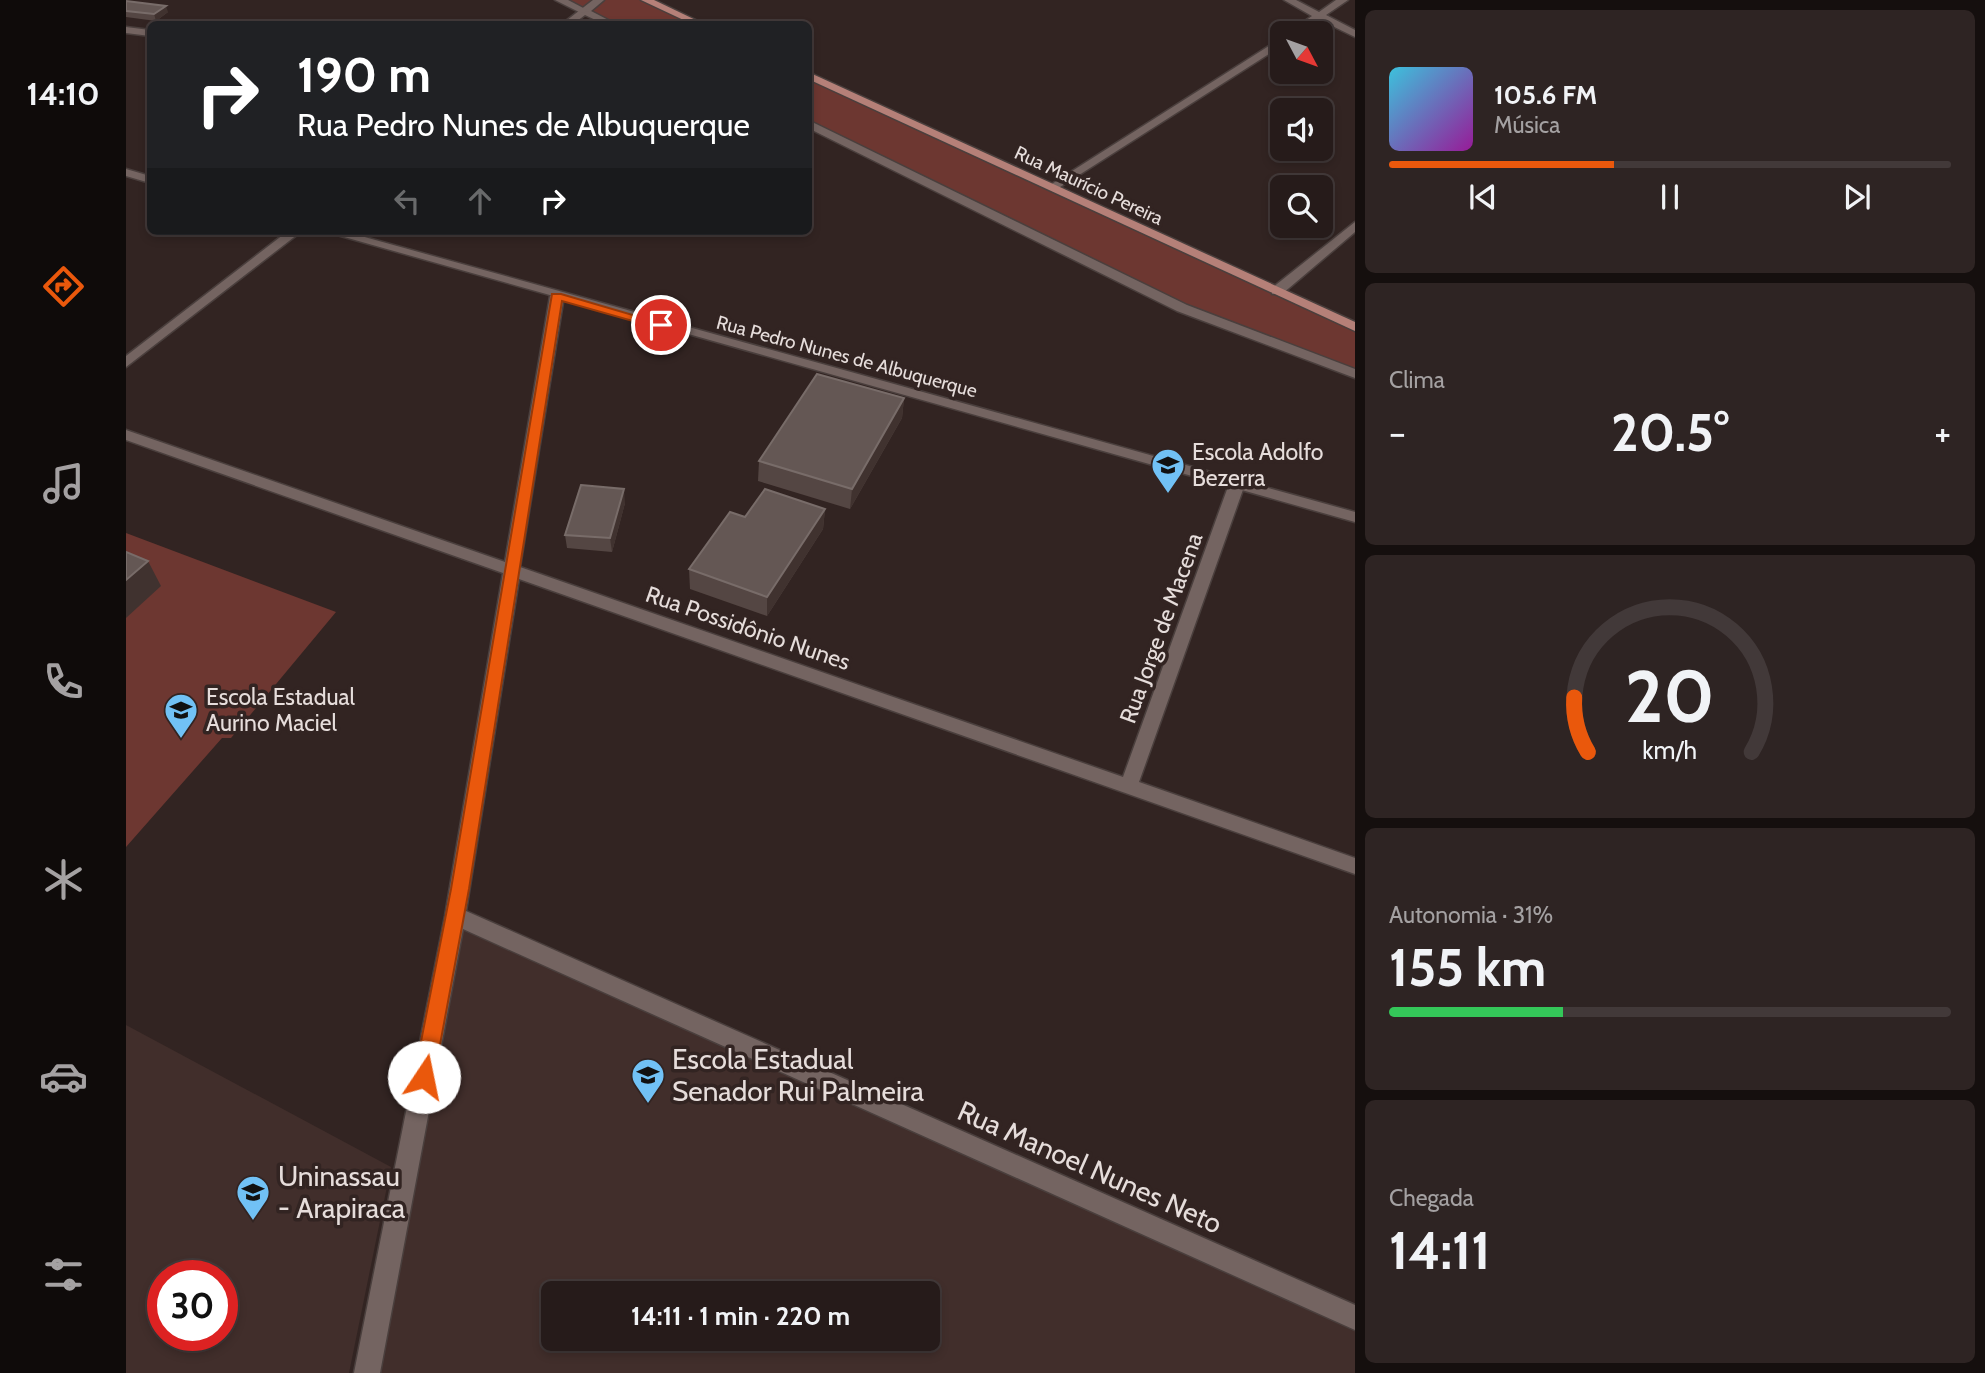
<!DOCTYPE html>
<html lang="pt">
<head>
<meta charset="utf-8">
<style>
  body { margin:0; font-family:Cabin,sans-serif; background:#2e2423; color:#f1f3f6; height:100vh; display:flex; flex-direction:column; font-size:26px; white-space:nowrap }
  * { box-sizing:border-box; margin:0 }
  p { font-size:23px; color:#a4a1a2 }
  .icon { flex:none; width:38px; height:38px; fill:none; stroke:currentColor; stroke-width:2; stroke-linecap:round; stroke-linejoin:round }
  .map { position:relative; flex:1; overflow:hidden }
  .panel { display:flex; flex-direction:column; gap:10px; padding:10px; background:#150f0e; width:630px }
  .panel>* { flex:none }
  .hud { position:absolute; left:21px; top:21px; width:665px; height:214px; border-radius:10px; box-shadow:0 4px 10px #0003,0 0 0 2px #423939; background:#202124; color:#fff; overflow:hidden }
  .needle { width:46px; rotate:131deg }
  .tools { position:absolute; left:1144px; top:21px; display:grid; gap:14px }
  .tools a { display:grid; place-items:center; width:63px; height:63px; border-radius:10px; background:#261b1a; box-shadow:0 4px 10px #0003,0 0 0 2px #423939; font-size:35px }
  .speed { position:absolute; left:21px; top:1260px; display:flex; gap:14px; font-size:35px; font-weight:700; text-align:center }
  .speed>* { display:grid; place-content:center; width:91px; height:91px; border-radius:50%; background:#261b1a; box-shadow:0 4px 10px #0003,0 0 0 2px #423939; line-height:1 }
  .speed .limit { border:10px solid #d22; background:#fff; color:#111 }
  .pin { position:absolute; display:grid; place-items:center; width:60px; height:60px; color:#fff; margin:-30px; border:4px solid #fff; border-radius:50%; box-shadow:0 2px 7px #0007 }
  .me { position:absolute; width:77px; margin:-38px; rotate:11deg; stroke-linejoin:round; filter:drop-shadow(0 0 5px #0008) }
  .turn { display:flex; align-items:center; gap:24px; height:147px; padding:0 35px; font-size:32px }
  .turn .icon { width:91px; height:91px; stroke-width:2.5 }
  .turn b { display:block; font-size:49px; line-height:60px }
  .lanes { display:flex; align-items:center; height:66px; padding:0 35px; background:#0003; justify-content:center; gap:35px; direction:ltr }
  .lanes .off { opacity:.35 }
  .big { font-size:52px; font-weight:700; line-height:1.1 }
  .panel .card { flex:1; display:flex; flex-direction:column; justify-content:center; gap:10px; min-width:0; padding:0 24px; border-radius:10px; background:#2e2423 }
  .panel .dial { align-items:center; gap:0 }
  .dial svg { height:182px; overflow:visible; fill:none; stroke:#423939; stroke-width:7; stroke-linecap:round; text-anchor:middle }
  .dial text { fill:#f1f3f6; stroke:none }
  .song { display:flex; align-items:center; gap:21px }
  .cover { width:84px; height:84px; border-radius:10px; background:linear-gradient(135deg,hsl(190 70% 55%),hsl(300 70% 35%)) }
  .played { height:7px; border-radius:4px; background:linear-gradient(90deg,#ea580c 40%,#423939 40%) }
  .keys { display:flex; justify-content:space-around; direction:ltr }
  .heat { display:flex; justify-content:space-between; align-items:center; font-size:38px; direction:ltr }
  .charge { height:10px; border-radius:5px; background:linear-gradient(90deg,#34c759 31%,#423939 0) }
  .trip { position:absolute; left:415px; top:1281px; width:399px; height:70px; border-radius:10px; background:#261b1a; box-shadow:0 4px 10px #0003,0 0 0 2px #423939; font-weight:700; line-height:70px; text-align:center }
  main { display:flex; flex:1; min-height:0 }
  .tabs { display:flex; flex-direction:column; width:126px; justify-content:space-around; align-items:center; background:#0f0b0a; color:#a4a1a2 }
  .tabs .icon { width:49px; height:49px }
  .tabs .current { color:#ea580c }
  .tabs b { font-size:32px; color:#f1f3f6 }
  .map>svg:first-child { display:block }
  .built { fill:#412e2b; fill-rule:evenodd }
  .green { fill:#6d3731 }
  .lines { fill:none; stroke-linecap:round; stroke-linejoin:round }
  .minor-casing { stroke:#4a3f3d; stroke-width:3 }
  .tertiary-casing { stroke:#4a3f3d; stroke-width:3 }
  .primary-casing { stroke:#4a3f3d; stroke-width:3 }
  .minor { fill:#746461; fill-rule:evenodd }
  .tertiary { fill:#746461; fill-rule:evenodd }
  .primary { fill:#b58078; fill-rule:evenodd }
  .wall { fill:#544643 }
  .shaded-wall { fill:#40322f }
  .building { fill:#645754; stroke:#786c69; stroke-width:2 }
  .route { fill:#ea580c; stroke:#983908; stroke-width:2 }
  .labels { text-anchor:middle; stroke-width:7; stroke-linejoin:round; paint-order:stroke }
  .far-street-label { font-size:19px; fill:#e6dddb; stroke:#322422 }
  .poi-label { font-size:23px; fill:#e6dddb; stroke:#322422; text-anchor:start }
  .street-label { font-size:23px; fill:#e6dddb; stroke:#322422 }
  .near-poi-label { font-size:28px; fill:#e6dddb; stroke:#322422; text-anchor:start }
  .near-street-label { font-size:28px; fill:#e6dddb; stroke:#322422 }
</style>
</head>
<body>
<main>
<nav class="tabs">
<b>14:10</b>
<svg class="icon current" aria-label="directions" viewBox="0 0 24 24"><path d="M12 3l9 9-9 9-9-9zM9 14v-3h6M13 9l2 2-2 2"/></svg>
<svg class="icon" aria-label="music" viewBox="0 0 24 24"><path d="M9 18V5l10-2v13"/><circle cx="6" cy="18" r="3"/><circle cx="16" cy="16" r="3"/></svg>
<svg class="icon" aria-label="phone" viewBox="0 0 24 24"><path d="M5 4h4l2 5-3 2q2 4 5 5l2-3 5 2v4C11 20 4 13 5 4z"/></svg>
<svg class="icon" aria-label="climate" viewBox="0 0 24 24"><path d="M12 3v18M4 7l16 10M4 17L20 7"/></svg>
<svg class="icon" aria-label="car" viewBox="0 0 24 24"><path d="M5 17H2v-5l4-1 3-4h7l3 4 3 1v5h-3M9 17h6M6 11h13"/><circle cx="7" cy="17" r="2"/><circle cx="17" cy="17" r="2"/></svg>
<svg class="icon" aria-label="filters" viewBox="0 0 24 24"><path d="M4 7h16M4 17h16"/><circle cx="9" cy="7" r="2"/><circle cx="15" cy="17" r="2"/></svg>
</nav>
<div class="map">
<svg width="1229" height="1373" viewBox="0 0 1229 1373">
  <rect width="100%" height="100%" fill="#322422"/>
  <!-- built -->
  <g class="built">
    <path d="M329,916l900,402v55h-988zM427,1293h375v46h-375z"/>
    <path d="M0,1025l265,142 -42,206h-223zM37,1276h59v59h-59z"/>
  </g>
  <!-- green -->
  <g class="green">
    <polygon points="434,0 520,0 573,24 485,24"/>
    <polygon points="682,75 1229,327 1229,374 1056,308 683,123"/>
    <polygon points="0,533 210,612 105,738 96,738 0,847"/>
  </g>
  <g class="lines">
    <defs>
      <g id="minor">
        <polygon points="467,0 478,0 465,11 490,24 478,24 459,15 447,24 436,24"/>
        <polygon points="0,27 24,30 24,36 0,33"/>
        <polygon points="682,120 1061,305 1229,369 1229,378 1051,311 682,128"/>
        <polygon points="1229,222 1229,232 1156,294 1146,294 1146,288"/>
        <polygon points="162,231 176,231 0,367 0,356"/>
        <polygon points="431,292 438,296 394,567 997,777 1103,484 1111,479 1116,480 1119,484 1013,782 1229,858 1229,874 393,579 340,911 1229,1305 1229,1330 337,929 254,1373 228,1373 319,916 377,573 0,440 0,430 379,562 424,296"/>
      </g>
      <g id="tertiary">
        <polygon points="429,0 442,0 463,11 455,13"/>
        <polygon points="1158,0 1170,0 1193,12 1210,0 1222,0 1200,15 1229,30 1229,37 1194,20 1173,33 1162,33 1186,16"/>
        <polygon points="1157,37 1157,45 931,189 921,187"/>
        <polygon points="0,169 24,176 24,183 0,176"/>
        <polygon points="197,231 217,231 1229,512 1229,522"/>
      </g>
      <g id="primary">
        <polygon points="515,0 528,0 578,24 566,24"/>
        <polygon points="682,72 1229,322 1229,331 682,79"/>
      </g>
    </defs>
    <!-- minor casing -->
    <use href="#minor" class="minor-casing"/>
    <!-- tertiary casing -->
    <use href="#tertiary" class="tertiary-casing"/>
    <!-- primary casing -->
    <use href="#primary" class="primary-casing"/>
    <!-- minor -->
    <use href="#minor" class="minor"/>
    <!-- tertiary -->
    <use href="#tertiary" class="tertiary"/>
    <!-- primary -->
    <use href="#primary" class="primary"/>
  </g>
  <!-- wall -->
  <g class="wall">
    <polygon points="0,1 42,12 30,21 0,17"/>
    <polygon points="778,398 776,418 724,509 632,481 633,461"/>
    <polygon points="499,503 486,552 441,548 439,535"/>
    <polygon points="699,509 697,529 641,616 564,589 563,569"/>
  </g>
  <!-- shaded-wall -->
  <g class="shaded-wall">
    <polygon points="40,6 42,12 30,21 28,14"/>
    <polygon points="778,398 776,418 724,509 726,489"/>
    <polygon points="498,489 499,503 486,552 484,538"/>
    <polygon points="699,509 697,529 641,616 641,597"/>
    <polygon points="22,561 35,586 0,618 0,580"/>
  </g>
  <!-- building -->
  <g class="building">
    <polygon points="0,1 40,6 28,14 0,11"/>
    <polygon points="691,374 778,398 726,489 633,461"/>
    <polygon points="455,485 498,489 484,538 439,535"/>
    <polygon points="639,489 699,509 641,597 563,569 604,512 619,517"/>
    <polygon points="0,552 22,561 0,580"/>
  </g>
  <!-- route -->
  <polygon class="route" points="426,294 435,294 541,325 535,329 436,301 343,889 308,1077 305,1084 298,1087 291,1084 288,1077 325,889"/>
  <!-- icons -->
  <defs>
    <symbol id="school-pin" viewBox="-11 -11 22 30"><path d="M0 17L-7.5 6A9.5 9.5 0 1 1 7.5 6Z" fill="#71c1f5" stroke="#322422"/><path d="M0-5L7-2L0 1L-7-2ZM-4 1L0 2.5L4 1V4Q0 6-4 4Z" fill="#111"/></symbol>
    <symbol id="university-pin" viewBox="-11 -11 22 30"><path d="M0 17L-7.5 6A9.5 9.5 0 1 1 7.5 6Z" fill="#71c1f5" stroke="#322422"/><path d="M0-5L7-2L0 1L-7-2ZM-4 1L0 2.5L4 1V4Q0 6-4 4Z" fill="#111"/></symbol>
  </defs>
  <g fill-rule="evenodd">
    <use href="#school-pin" x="1023" y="446" width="38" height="52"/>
    <use href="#school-pin" x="36" y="691" width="38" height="52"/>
    <use href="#school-pin" x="503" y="1056" width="38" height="52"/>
    <use href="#university-pin" x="108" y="1173" width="38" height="52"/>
  </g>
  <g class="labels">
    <!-- far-street labels -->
    <g class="far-street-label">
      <text transform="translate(963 185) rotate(25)" y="7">Rua Maurício Pereira</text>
      <text transform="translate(721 356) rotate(15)" y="7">Rua Pedro Nunes de Albuquerque</text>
    </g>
    <!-- poi labels -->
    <g class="poi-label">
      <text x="1066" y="460">Escola Adolfo<tspan x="1066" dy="26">Bezerra</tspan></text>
      <text x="80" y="705">Escola Estadual<tspan x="80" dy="26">Aurino Maciel</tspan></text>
    </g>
    <!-- street labels -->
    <g class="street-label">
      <text transform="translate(622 628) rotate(19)" y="8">Rua Possidônio Nunes</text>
      <text transform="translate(1035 628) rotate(-70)" y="8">Rua Jorge de Macena</text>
    </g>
    <!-- near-poi labels -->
    <g class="near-poi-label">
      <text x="546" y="1069">Escola Estadual<tspan x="546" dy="32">Senador Rui Palmeira</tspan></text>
      <text x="152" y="1186">Uninassau<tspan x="152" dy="32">- Arapiraca</tspan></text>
    </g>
    <!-- near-street labels -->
    <g class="near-street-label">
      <text transform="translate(964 1167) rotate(24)" y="10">Rua Manoel Nunes Neto</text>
    </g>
  </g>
</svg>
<div class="tools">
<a><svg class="needle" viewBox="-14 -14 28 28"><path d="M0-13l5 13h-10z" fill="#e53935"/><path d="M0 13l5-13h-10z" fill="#a4a1a2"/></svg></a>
<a><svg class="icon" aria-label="sound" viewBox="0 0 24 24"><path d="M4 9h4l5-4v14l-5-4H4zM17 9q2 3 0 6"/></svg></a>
<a><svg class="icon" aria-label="search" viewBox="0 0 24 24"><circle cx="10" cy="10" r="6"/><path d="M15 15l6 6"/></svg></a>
</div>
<div class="speed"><div class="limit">30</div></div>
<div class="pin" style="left:535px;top:325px;background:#d93025"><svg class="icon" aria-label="arrive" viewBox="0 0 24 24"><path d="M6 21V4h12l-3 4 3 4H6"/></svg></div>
<svg class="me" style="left:298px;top:1077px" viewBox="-20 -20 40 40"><circle r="19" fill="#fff"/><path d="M0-13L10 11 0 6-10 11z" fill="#ea580c"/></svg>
<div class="trip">14:11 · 1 min · 220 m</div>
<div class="hud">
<div class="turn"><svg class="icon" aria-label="right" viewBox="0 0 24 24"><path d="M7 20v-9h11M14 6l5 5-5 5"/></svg><div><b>190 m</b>Rua Pedro Nunes de Albuquerque</div></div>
<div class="lanes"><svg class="icon off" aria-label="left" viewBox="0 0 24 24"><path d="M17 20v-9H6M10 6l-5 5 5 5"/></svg><svg class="icon off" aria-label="ahead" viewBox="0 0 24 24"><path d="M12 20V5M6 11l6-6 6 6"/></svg><svg class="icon" aria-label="right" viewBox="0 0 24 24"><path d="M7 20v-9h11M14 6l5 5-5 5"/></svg></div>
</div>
</div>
<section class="panel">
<div class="card">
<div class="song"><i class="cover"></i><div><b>105.6 FM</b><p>Música</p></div></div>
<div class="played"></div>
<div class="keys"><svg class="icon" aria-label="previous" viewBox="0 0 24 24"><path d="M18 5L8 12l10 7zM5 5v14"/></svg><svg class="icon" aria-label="pause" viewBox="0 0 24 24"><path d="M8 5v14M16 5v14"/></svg><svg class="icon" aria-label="next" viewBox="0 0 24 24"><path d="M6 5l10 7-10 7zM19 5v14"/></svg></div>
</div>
<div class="card"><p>Clima</p>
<div class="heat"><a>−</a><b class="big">20.5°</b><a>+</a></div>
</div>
<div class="card dial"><svg viewBox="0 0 100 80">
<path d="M14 69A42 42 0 1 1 86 69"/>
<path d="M14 69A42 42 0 0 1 8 45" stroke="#ea580c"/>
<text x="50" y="56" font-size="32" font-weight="700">20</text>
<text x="50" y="72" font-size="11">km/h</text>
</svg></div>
<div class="card"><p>Autonomia · 31%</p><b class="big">155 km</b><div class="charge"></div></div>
<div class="card"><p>Chegada</p><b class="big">14:11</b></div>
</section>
</main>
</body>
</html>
